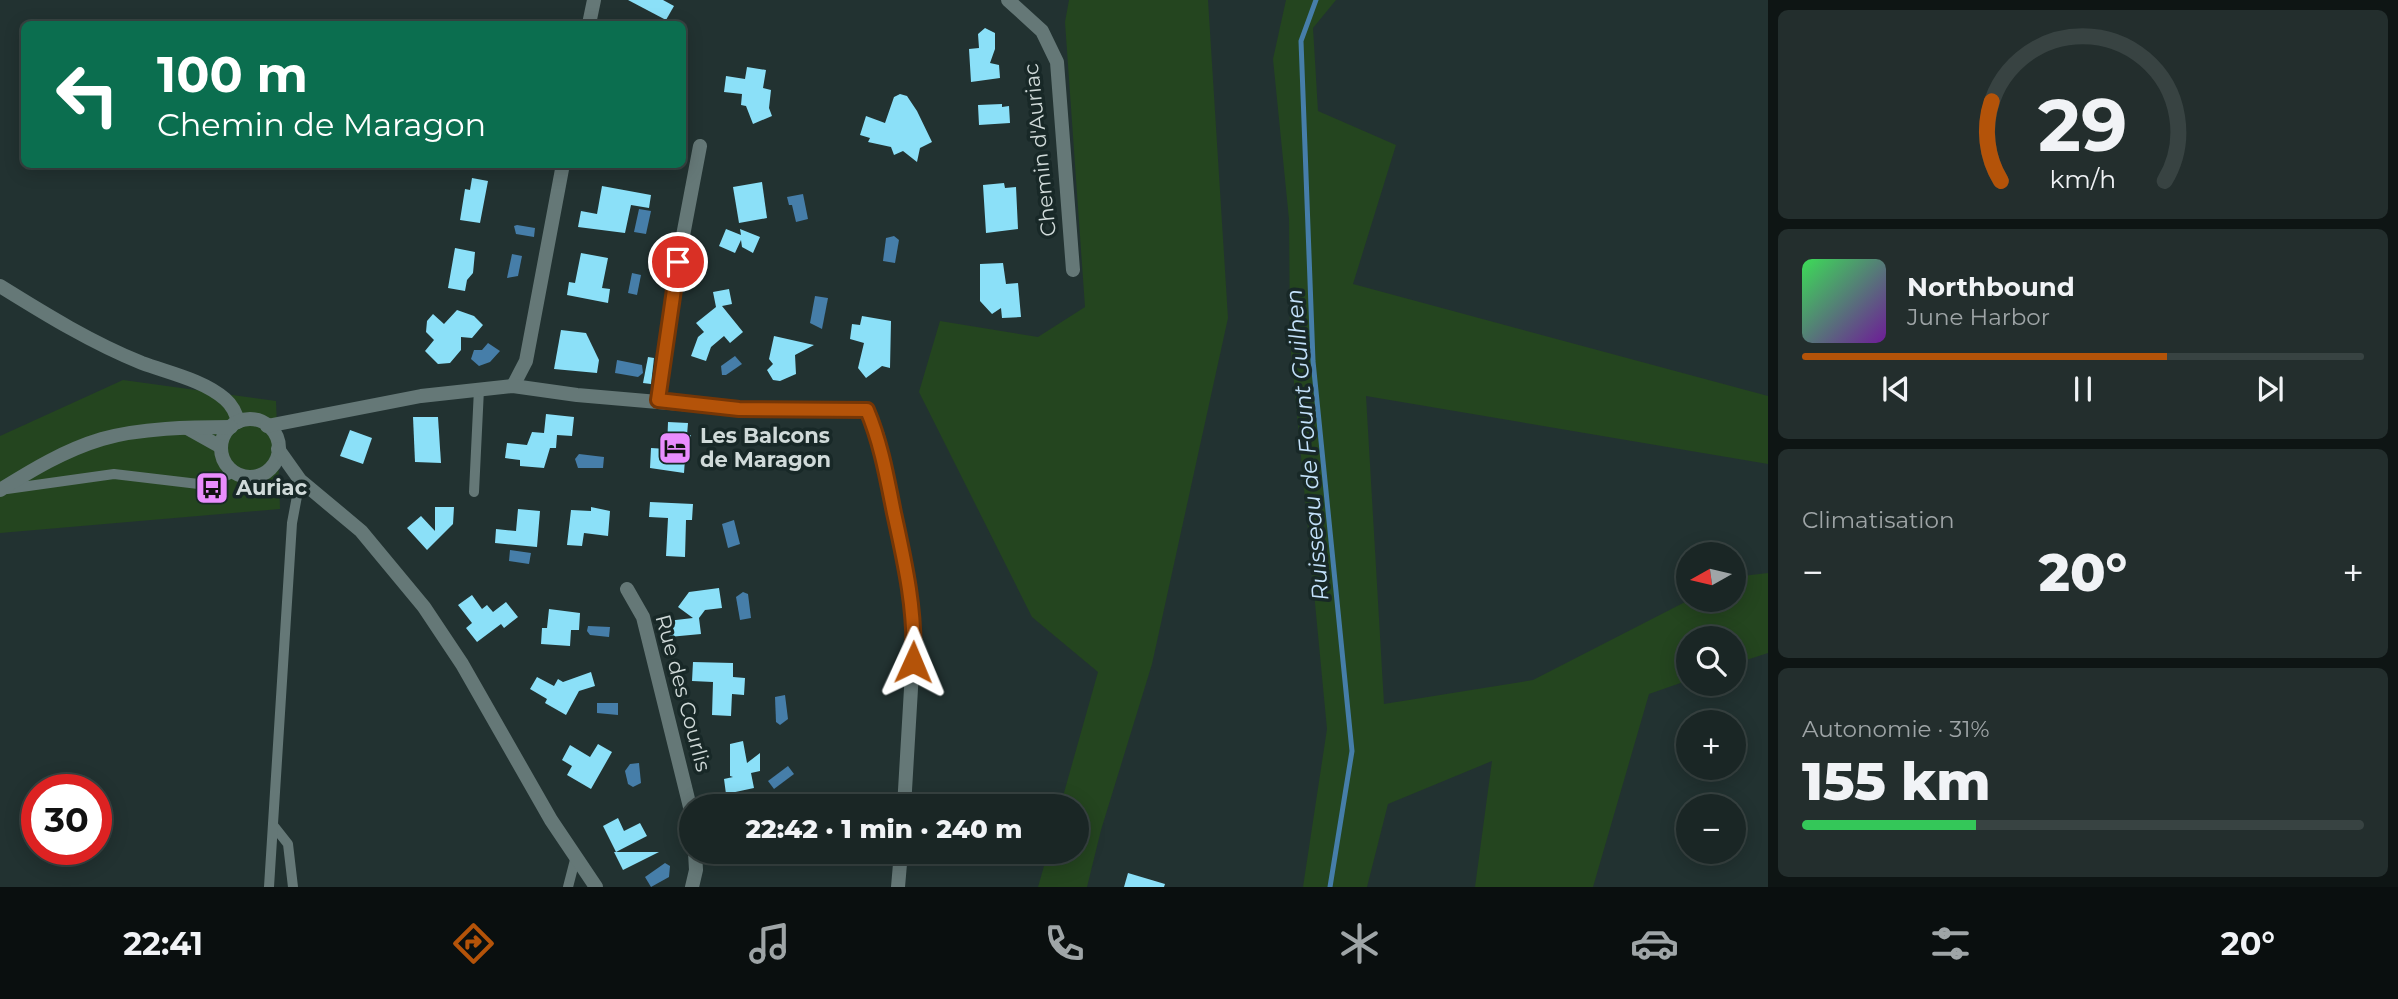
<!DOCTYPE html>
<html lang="fr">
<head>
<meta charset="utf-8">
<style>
  body { margin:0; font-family:Montserrat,sans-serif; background:#232e2d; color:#f1f3f6; height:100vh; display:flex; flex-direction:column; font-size:26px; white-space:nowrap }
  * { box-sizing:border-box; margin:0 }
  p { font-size:23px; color:#9fa5a7 }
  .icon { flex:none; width:38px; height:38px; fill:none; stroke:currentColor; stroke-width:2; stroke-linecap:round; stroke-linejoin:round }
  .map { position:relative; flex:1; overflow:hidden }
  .side { display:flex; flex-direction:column; gap:10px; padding:10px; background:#0e1514; width:630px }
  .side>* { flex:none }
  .banner { position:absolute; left:21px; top:21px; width:665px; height:147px; border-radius:10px; box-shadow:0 4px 18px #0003,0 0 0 2px #384342; background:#0b6e4f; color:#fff; overflow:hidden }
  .needle { width:46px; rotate:262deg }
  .buttons { position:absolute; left:1676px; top:542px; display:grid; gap:14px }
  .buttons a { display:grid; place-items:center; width:70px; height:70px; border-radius:50%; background:#1a2625; box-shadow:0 4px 18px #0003,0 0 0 2px #384342; font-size:35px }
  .speed { position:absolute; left:21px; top:774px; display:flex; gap:14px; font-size:35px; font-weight:700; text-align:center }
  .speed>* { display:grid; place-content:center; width:91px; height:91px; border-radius:50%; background:#1a2625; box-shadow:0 4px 18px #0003,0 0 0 2px #384342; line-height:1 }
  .speed .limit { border:10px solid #d22; background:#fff; color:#111 }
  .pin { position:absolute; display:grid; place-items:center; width:60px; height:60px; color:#fff; margin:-30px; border:4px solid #fff; border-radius:50%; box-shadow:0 2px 7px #0007 }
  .me { position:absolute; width:77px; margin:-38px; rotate:1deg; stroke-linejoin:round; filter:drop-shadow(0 0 5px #0008) }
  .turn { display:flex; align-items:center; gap:24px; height:147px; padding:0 21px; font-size:32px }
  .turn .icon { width:91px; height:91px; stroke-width:2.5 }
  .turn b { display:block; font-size:49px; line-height:60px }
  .big { font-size:52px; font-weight:800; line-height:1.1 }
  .side .widget { flex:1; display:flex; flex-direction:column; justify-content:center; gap:10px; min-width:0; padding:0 24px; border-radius:10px; background:#232e2d }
  .side .dial { align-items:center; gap:0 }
  .dial svg { height:182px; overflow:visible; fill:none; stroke:#384342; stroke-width:7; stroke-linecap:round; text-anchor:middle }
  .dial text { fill:#f1f3f6; stroke:none }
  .song { display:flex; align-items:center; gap:21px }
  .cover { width:84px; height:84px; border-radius:10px; background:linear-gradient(135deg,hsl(130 70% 55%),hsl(280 70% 35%)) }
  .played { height:7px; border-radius:4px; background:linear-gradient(90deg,#b45309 65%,#384342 65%) }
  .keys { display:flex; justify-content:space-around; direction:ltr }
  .heat { display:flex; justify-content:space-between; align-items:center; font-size:38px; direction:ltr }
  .charge { height:10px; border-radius:5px; background:linear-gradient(90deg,#34c759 31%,#384342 0) }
  .trip { position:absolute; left:679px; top:794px; width:410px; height:70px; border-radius:35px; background:#1a2625; box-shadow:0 4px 18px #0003,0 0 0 2px #384342; font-weight:800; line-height:70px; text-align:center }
  .menu { display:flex; height:112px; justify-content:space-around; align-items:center; background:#0a0f0f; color:#9fa5a7 }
  .menu .icon { width:49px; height:49px }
  .menu .active { color:#b45309 }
  .menu b { font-size:32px; color:#f1f3f6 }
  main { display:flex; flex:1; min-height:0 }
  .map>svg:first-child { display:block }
  .green { fill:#24451f }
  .water { fill:#467ea9 }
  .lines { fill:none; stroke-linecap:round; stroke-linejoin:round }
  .stream { stroke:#467ea9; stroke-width:5 }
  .building { fill:#8be0f8 }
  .lane { stroke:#657877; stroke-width:10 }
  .street { stroke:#657877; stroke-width:14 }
  .route-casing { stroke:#753606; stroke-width:18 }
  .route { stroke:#b45309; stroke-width:12 }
  .labels { text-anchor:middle; stroke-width:7; stroke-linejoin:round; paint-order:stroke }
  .street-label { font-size:21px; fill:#d0dad9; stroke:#182827 }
  .poi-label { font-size:21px; font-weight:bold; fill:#d0dad9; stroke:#182827; text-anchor:start }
  .water-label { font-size:23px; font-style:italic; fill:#c4e2fc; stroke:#182827 }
</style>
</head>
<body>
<main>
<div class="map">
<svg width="1768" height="887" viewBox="0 0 1768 887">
  <rect width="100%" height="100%" fill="#223231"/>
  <!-- green -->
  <g class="green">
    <polygon points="1069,0 1208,0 1228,318 1152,664 1101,830 1087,887 1038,887 1048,852 1076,852 1076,807 1060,807 1098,672 1032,617 919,392 940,321 1038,337 1085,307 1065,22"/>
    <polygon points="1286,0 1336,0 1313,28 1318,111 1396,145 1353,284 1768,396 1768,464 1366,396 1384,704 1533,680 1689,600 1734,600 1734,577 1768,573 1768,653 1734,664 1734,639 1689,639 1689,680 1649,694 1593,887 1475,887 1492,761 1388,804 1367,887 1303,887 1327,729 1290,341 1289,219 1273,59"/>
    <polygon points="123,380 276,401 280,509 0,533 0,436"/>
  </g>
  <!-- water -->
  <g class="water">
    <polygon points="803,194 808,219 796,222 792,205 789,205 787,197"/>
    <polygon points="639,209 651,211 646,234 634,232"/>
    <polygon points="517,225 535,228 534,237 516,234 514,226"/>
    <polygon points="894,236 899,240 895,263 883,261 886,238"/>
    <polygon points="512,254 522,256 518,276 507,278"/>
    <polygon points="632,273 641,275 637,295 628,293"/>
    <polygon points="815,296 828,298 822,329 810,323"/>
    <polygon points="488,343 500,351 490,362 479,366 471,359 474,350 482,350"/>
    <polygon points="735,356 742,364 726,375 722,375 721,366"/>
    <polygon points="617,360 642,365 643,373 638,377 615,373"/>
    <polygon points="579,454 604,457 603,468 578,468 575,459"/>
    <polygon points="734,520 740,544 728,548 722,524"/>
    <polygon points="510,550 531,553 529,564 509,561"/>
    <polygon points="743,592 748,594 751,618 740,620 736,597"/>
    <polygon points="588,626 610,627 609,637 590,635 587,631"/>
    <polygon points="785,695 788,719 780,725 776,722 775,697"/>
    <polygon points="597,703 618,703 618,715 597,713"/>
    <polygon points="639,763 641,783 633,787 628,784 625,771 630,764"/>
    <polygon points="788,766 794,774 774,789 768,781"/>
    <polygon points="665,863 670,866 669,877 651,887 645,877"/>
  </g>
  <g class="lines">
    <!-- stream -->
    <polyline class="stream" points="1316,0 1301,41 1313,361 1352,751 1330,887"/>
  </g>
  <!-- building -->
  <g class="building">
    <polygon points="628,0 663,0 674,6 666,20"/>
    <polygon points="985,28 995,33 995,49 990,63 999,65 1000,78 971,82 969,49 979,48 978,34"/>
    <polygon points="747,67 766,70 763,88 771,90 769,108 772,116 753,124 746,106 741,105 742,94 724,92 726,76 745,79"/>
    <polygon points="900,94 907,96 917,111 932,142 920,148 917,162 903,151 894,155 891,147 868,142 870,138 860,135 866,116 885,123 894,97"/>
    <polygon points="1002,104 1002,107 1009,106 1010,123 979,125 978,105"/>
    <polygon points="472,178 488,181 480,223 460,220 465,189 470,190"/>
    <polygon points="762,182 767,218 739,223 733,187"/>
    <polygon points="1004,183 1005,188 1016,187 1018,229 986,233 983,185"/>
    <polygon points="602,186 651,195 649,208 631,205 625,233 578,227 581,211 597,214"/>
    <polygon points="726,229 741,235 740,229 760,237 753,253 742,247 741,240 735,253 719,246"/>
    <polygon points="455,248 475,252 473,273 467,280 465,291 448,288"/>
    <polygon points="581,253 608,258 602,288 610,289 608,303 567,295 569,282 575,283"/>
    <polygon points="1003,263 1006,284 1018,283 1021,317 1002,318 1001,308 992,314 980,301 980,264"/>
    <polygon points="729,289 732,304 722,306 743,332 730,343 724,336 711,347 706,361 691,356 698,337 704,332 696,323 716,307 713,292"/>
    <polygon points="457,310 474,316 483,325 472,338 461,337 461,350 450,363 438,364 425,351 434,340 426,332 427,321 433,314 444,324"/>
    <polygon points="862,316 891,321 890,368 882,366 866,378 858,368 864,343 850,339 852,324 860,325"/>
    <polygon points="561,330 586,333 599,360 597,373 554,369"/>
    <polygon points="774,336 814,345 795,355 796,374 780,381 773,380 767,370 773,364 769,359"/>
    <polygon points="648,357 654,358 651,384 643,383"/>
    <polygon points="546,414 574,417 572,436 557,435 556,448 550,448 544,468 520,466 520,460 505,458 507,443 527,445 532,432 544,433"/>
    <polygon points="413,417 438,417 441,463 415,462"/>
    <polygon points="668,422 688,423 687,435 691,435 690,459 685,459 684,473 650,468 651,448 667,449"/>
    <polygon points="350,430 372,438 363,464 340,456"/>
    <polygon points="650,502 693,504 692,520 686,520 685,557 666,556 668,518 649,517"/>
    <polygon points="435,507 454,507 453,524 427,550 407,528 421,516 435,531"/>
    <polygon points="591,507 610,511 608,536 584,533 582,546 567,545 571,510 591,511"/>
    <polygon points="518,509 540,511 537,547 495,543 496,529 516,531"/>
    <polygon points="719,588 722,608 705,610 699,618 701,634 669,637 667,621 693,618 678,607 689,592"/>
    <polygon points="472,595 482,609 487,605 493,612 506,602 518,617 504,628 501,624 477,642 466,628 472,623 458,605"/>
    <polygon points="549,609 580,613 579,630 571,630 570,646 541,644 542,628 547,628"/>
    <polygon points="693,662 733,663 733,677 745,678 744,695 732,694 731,716 712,715 713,682 692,681"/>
    <polygon points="591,672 595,686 579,691 566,715 545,703 547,699 530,689 537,677 554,686 558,679 563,682"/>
    <polygon points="743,741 747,763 760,753 760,771 751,773 754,788 726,794 724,779 733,777 730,776 730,744"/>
    <polygon points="598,744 612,752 591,789 567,775 572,766 562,760 570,745 590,757"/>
    <polygon points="618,818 624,831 640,823 647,836 616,852 603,826"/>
    <polygon points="614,852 659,852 623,870"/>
    <polygon points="1128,873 1165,884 1164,887 1124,887"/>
  </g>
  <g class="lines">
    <!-- lane -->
    <g class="lane">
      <polyline points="7,489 114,474 207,485 234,472"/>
      <polyline points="474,492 479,389"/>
      <polyline points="273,825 288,844 293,887"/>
      <polyline points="269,887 292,523 300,480"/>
      <polyline points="568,887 576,856"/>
    </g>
    <!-- street -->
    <g class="street">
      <polyline points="1008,0 1042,31 1057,62 1073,270"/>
      <polyline points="589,24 594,0"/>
      <path d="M0,286c45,28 92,57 142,77 27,10 61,17 83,36 8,7 11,14 13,23"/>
      <polyline points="513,386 526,361 563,164"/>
      <polyline points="658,400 678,262 700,146"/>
      <circle cx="250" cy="448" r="29"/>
      <polyline points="267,426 421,396 513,386 577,395 739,409 867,409 878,436 909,582 914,638 904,807"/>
      <polyline points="187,428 221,447"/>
      <polyline points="278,449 300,480 361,531 424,607 462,664 551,820 596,887"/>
      <path d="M0,490c32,-20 65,-40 102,-51 38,-11 89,-12 129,-12"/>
      <polyline points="627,589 643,617 691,811"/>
      <polyline points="692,887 696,870 695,852"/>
      <polyline points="898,887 901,852"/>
    </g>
  </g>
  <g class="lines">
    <defs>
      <path id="route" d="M678,262l-20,138 81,9 128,1c14,33 20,68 27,103 11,50 22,99 19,149"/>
    </defs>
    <!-- route casing -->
    <use href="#route" class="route-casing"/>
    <!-- route -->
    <use href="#route" class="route"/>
  </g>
  <!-- icons -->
  <defs>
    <symbol id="hotel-square" viewBox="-11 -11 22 22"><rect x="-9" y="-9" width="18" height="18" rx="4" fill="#e98dfd" stroke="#182827"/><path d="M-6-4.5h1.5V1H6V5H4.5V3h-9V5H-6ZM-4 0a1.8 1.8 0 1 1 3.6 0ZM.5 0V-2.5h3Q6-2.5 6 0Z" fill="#111"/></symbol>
    <symbol id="bus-square" viewBox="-11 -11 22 22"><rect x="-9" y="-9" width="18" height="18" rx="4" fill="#e98dfd" stroke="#182827"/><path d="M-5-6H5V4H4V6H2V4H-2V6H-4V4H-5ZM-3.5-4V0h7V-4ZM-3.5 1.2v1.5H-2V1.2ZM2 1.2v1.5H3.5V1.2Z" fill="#111"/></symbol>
  </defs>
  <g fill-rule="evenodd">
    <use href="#hotel-square" x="656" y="429" width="38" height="38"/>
    <use href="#bus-square" x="193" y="469" width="38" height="38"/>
  </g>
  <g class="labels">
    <!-- street labels -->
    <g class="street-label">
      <text transform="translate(1040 150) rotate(-96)" y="7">Chemin d'Auriac</text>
      <text transform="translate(683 693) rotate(75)" y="7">Rue des Courlis</text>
    </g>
    <!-- poi labels -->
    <g class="poi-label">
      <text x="700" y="443">Les Balcons<tspan x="700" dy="24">de Maragon</tspan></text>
      <text x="236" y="495">Auriac</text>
    </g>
    <!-- water labels -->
    <g class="water-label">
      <text transform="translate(1307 445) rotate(-95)" y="8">Ruisseau de Fount Guilhen</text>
    </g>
  </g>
</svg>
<div class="buttons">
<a><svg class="needle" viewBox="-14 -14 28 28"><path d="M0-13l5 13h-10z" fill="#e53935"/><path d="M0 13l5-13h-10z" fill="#9fa5a7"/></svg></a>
<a><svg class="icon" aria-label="search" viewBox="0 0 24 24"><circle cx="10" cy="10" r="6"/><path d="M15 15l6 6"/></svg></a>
<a>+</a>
<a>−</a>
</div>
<div class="speed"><div class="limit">30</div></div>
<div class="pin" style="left:678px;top:262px;background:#d93025"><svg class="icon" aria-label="arrive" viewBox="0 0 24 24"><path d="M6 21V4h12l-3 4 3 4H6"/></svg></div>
<svg class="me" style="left:913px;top:662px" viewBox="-20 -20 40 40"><path d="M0-17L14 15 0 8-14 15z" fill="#b45309" stroke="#fff" stroke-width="4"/></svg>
<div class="trip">22:42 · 1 min · 240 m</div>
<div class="banner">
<div class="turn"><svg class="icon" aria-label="left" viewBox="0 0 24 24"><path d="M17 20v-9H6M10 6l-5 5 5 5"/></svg><div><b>100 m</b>Chemin de Maragon</div></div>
</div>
</div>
<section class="side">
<div class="widget dial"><svg viewBox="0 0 100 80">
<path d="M14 69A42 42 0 1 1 86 69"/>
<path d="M14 69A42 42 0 0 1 10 34" stroke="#b45309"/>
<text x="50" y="56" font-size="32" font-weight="700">29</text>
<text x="50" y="72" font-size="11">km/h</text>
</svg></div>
<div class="widget">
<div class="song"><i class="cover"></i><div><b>Northbound</b><p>June Harbor</p></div></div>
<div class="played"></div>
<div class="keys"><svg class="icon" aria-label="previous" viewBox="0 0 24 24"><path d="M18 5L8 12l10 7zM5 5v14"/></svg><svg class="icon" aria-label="pause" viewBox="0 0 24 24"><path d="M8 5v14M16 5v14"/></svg><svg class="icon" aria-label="next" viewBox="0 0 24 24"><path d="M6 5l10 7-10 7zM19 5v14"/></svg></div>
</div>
<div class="widget"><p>Climatisation</p>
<div class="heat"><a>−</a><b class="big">20°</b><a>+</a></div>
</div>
<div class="widget"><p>Autonomie · 31%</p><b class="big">155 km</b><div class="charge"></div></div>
</section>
</main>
<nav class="menu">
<b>22:41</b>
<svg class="icon active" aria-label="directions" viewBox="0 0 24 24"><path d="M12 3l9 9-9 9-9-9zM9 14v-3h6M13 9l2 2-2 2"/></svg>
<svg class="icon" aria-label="music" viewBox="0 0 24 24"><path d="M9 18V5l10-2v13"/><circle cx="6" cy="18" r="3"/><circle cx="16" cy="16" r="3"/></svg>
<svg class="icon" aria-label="phone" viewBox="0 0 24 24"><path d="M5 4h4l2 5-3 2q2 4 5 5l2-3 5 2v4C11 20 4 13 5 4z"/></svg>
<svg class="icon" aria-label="climate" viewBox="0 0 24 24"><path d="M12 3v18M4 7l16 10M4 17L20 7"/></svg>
<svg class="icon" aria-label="car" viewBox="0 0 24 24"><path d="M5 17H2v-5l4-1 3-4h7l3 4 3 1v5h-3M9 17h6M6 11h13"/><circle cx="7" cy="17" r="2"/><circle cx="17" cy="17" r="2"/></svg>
<svg class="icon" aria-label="filters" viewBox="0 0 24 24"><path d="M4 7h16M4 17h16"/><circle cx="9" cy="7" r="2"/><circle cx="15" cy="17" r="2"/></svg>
<b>20°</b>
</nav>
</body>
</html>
